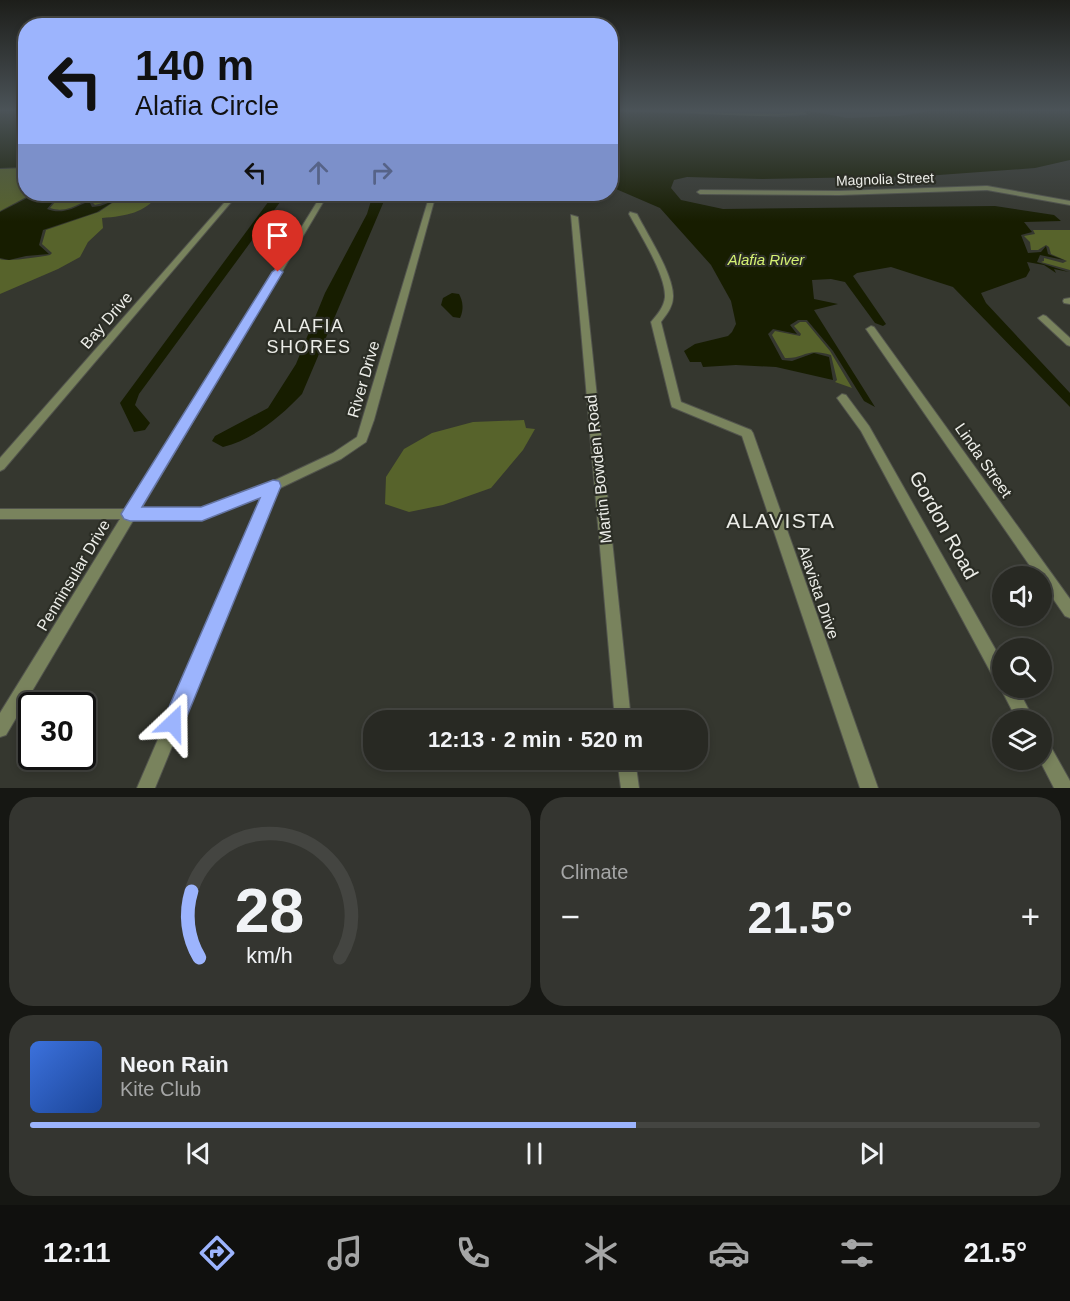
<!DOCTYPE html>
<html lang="en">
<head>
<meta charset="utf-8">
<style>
  body { margin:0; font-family:Arial,sans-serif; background:#343530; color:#f1f3f6; height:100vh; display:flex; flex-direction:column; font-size:22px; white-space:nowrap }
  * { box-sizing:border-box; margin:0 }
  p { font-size:20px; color:#a5a6a6 }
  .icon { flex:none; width:33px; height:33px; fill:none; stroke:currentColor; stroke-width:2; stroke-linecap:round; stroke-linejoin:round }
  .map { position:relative; height:788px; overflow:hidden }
  .drawer { display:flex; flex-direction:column; gap:9px; padding:9px; background:#161713; flex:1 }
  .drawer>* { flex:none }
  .top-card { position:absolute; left:18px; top:18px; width:600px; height:183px; border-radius:24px; box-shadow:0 3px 9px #0003,0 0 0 2px #444541; background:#9cb4fd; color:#111; overflow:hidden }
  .tools { position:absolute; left:992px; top:566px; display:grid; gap:12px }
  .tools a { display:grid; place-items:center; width:60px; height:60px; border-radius:50%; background:#282923; box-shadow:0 3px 9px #0003,0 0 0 2px #444541; font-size:30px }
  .speed { position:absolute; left:18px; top:692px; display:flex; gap:12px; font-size:30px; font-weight:700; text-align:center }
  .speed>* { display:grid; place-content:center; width:78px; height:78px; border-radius:50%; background:#282923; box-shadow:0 3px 9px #0003,0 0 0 2px #444541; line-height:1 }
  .speed .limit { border:3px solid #111; border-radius:9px; background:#fff; color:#111 }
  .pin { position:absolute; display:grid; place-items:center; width:51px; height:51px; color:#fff; margin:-62px -26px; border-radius:50% 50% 50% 0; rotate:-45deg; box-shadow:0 0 6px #0007 }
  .pin .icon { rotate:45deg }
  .me { position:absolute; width:66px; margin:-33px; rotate:23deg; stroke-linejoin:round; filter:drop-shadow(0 0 4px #0008) }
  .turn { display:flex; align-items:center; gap:21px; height:126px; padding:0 18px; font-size:27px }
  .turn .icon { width:78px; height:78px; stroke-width:2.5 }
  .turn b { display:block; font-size:42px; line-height:51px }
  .lanes { display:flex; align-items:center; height:57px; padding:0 18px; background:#0003; justify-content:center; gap:30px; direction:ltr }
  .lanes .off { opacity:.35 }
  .big { font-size:45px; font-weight:700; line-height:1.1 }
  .drawer .widget { flex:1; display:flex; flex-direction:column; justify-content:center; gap:9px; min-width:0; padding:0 21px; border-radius:24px; background:#343530 }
  .drawer .dial { align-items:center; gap:0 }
  .dial svg { height:156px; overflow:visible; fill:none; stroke:#444541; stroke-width:7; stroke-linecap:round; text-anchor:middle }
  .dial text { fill:#f1f3f6; stroke:none }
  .song { display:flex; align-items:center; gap:18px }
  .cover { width:72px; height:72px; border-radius:9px; background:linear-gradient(135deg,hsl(220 70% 55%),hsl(220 70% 35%)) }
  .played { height:6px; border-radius:3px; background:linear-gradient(90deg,#9cb4fd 60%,#444541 60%) }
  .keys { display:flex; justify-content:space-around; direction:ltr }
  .heat { display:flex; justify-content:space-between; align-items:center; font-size:33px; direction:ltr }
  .drawer .tiles { flex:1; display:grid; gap:9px; grid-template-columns:1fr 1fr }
  .widget:last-child { grid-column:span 2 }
  .trip { position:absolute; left:363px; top:710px; width:345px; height:60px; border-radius:24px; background:#282923; box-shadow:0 3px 9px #0003,0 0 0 2px #444541; font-weight:700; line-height:60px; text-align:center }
  .menu { display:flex; height:96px; justify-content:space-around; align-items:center; background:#10100e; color:#a5a6a6 }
  .menu .icon { width:42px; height:42px }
  .menu .selected { color:#9cb4fd }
  .menu b { font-size:27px; color:#f1f3f6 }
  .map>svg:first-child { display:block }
  .green { fill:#57632b }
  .water { fill:#171d00 }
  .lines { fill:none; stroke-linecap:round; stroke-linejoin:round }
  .minor-casing { stroke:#52544d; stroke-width:2 }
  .minor { fill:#79835d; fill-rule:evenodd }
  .route { fill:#9cb4fd; stroke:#6575a4; stroke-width:1.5 }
  .labels { text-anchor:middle; stroke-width:4.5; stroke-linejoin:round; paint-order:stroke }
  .far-street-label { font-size:14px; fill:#ecede8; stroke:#2b2d25 }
  .far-water-label { font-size:15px; font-style:italic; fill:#d5f172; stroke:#2b2d25 }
  .street-label { font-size:16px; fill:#ecede8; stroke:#2b2d25 }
  .neighbourhood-label { font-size:18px; letter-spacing:1.5px; fill:#ecede8; stroke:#2b2d25 }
  .near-street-label { font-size:20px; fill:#ecede8; stroke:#2b2d25 }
  .near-neighbourhood-label { font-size:21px; letter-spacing:1.5px; fill:#ecede8; stroke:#2b2d25 }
</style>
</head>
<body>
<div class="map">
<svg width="1070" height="788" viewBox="0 0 1070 788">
  <rect width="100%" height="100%" fill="#35372f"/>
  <!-- green -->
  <g class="green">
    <polygon points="665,111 778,114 803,112 807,114 750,117"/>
    <polygon points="25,168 26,194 32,194 0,211 0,169"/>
    <path d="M51,194h52c-18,4 -33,21 -53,14l10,-12z"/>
    <path d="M117,194h43c-16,19 -33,22 -58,24l1,10 -15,14 -8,15 -22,12 -58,25v-35c8,3 39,-2 50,-4l2,-2 -10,-9 4,-14 53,-18 19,-13 -23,6 -2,-2z"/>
    <polygon points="1033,230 1070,230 1070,270 1041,262 1044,261 1044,258 1063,263 1067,261 1051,254 1049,247 1046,245 1038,250 1031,250 1030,242 1024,236 1035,234"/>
    <path d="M800,322h6l24,29 22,37 -17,-6 2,-2 -6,-25c-25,-8 -27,4 -46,3l-13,-23 3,-4 25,5 1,-2 -7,-8z"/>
    <polygon points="524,420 526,428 535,429 523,450 491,488 443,505 409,512 385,504 386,477 404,449 432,433 473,422"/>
  </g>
  <!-- water -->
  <g class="water">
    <polygon points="0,111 25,111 25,167 0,168"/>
    <polygon points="611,111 782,117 808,115 804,111 809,111 847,118 900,116 929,111 1070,111 1070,160 1035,168 925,176 762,179 687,177 674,180 671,188 681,200 723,209 995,206 1054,215 1061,221 1024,222 1032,232 1021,235 1028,253 1041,252 1046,246 1048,254 1064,260 1040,255 1037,262 1069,272 1054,269 1056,273 1044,265 1027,262 1030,270 1026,277 981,293 986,303 1070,393 1070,407 953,287 891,267 857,273 853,276 886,324 883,326 875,323 845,282 831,279 812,280 814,299 838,304 814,310 875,407 864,401 833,351 807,320 798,320 790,325 797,334 773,329 768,334 782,360 792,361 814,353 829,357 833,380 776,367 736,365 703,367 701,362 690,362 684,351 695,344 728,336 732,332 736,324 731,301 711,265 660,208 616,189 611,190"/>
    <path d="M35,194l22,3 -10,12c24,10 42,-15 68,-15l-25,9 2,4 8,-1 16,-6 -19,12 -54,18 -4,15 10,9 -23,2 -17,4 -9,-2v-46z"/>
    <polygon points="274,194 286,194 139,394 135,405 150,423 145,430 134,432 120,403"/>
    <path d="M373,194h14l-85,200c-22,23 -48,45 -79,53l-11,-6 3,-5 53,-28 28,-44 29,-71 42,-79z"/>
    <path d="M452,293l7,1c4,7 5,16 1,24l-7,-1 -12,-12 2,-7z"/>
  </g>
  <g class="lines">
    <defs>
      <g id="minor">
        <polygon points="987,186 1070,201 1070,205 987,190 839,195 700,194 697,192 700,190 839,191"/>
        <polygon points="232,194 238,194 4,469 0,471 0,458"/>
        <polygon points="322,194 328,194 141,509 201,509 269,483 333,453 357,437 430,194 436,194 374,420 366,442 341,459 278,489 155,788 137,788 263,495 202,519 134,519 6,735 0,737 0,713 120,519 0,519 0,509 127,509"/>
        <path d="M630,212l7,2c10,20 37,61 36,83 0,10 -7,18 -12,25l20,80 70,28 2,3 125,355h-18l-118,-352 -70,-29 -1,-3 -20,-82c6,-7 13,-15 14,-25 1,-22 -25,-63 -36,-83z"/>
        <polygon points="571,215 578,217 631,720 615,720"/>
        <polygon points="1070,298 1070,304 1064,303 1063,301 1064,299"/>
        <polygon points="1043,315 1046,316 1070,338 1070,346 1067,345 1040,320 1038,318"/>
        <polygon points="871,326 874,327 1070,599 1070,618 1065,616 1041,581 1041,576 1037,576 866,329"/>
        <polygon points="842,394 846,395 869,426 1002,661 1002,687 1017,687 1034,720 1017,720 1000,687 1001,684 996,682 861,431 837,398"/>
        <polygon points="1041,737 1047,740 1070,781 1070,788 1054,788 1039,759 1041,759"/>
        <polygon points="617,759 635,759 639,788 621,788"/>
      </g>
    </defs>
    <!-- minor casing -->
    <use href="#minor" class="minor-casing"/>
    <!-- minor -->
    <use href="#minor" class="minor"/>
  </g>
  <!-- sky -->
  <linearGradient id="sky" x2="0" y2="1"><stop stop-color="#1d1e1a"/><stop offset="0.5" stop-color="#4b5358"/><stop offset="1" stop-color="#4b5358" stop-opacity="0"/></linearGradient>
  <rect width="1070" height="221" fill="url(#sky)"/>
  <!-- route -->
  <polygon class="route" points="278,268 283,272 142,507 201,507 273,480 279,481 281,486 181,731 173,734 165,731 162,723 260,498 202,521 130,521 124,519 121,514 272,272"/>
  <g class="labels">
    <!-- far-street labels -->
    <g class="far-street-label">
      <text transform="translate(885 179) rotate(-2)" y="5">Magnolia Street</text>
    </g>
    <!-- far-water labels -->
    <g class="far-water-label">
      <text x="766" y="265">Alafia River</text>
    </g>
    <!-- street labels -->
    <g class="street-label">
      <text transform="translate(106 320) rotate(-49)" y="6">Bay Drive</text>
      <text transform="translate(363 379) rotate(-74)" y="6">River Drive</text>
      <text transform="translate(984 460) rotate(55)" y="6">Linda Street</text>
      <text transform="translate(598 469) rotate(-96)" y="6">Martin Bowden Road</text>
      <text transform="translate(73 575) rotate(-59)" y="6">Penninsular Drive</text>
      <text transform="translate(819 592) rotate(71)" y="6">Alavista Drive</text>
    </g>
    <!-- neighbourhood labels -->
    <g class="neighbourhood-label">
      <text x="309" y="332">ALAFIA<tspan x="309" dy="21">SHORES</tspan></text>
    </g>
    <!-- near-street labels -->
    <g class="near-street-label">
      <text transform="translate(944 525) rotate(61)" y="7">Gordon Road</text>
    </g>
    <!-- near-neighbourhood labels -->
    <g class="near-neighbourhood-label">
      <text x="781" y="528">ALAVISTA</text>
    </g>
  </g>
</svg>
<div class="tools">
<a><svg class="icon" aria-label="sound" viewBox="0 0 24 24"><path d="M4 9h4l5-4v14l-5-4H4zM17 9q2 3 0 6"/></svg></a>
<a><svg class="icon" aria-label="search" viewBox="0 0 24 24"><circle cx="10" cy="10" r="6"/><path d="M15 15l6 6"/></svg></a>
<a><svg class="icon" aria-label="layers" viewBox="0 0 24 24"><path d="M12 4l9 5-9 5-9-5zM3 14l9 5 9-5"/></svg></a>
</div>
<div class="speed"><div class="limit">30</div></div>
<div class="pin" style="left:278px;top:272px;background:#d93025"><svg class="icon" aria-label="arrive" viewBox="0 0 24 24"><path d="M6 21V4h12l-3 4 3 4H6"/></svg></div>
<svg class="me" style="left:173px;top:723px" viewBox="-20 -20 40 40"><path d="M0-17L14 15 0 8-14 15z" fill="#9cb4fd" stroke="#fff" stroke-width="4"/></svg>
<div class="trip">12:13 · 2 min · 520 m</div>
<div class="top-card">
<div class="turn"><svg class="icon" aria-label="left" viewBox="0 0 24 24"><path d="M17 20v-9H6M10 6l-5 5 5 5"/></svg><div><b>140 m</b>Alafia Circle</div></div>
<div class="lanes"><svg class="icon" aria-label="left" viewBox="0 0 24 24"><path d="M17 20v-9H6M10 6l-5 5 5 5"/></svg><svg class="icon off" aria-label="ahead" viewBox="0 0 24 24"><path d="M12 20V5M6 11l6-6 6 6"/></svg><svg class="icon off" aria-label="right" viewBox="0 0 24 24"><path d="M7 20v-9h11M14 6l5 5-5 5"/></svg></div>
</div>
</div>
<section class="drawer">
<div class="tiles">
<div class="widget dial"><svg viewBox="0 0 100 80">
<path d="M14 69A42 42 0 1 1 86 69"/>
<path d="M14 69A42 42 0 0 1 10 35" stroke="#9cb4fd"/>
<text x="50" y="56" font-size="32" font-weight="700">28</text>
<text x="50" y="72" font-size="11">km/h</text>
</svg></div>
<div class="widget"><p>Climate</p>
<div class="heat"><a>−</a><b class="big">21.5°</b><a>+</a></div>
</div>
<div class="widget">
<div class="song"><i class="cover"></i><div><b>Neon Rain</b><p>Kite Club</p></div></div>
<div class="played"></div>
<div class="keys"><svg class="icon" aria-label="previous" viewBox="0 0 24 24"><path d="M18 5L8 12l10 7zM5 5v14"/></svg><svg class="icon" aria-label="pause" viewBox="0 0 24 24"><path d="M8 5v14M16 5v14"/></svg><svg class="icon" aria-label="next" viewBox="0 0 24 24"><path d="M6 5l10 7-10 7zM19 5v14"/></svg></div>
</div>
</div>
</section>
<nav class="menu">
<b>12:11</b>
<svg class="icon selected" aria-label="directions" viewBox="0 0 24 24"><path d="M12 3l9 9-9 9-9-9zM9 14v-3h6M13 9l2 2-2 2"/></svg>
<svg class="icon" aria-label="music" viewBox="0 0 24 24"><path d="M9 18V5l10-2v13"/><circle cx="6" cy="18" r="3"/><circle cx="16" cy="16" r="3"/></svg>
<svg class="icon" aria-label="phone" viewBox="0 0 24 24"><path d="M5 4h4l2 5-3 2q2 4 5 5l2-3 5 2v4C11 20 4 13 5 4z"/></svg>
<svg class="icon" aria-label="climate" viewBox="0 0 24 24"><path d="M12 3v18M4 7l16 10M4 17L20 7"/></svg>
<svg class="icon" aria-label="car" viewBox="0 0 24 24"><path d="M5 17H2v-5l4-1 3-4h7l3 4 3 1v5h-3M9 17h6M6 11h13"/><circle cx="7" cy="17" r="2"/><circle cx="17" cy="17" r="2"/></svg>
<svg class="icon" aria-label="filters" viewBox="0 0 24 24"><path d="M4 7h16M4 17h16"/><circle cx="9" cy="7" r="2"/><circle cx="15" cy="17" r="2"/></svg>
<b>21.5°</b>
</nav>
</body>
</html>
